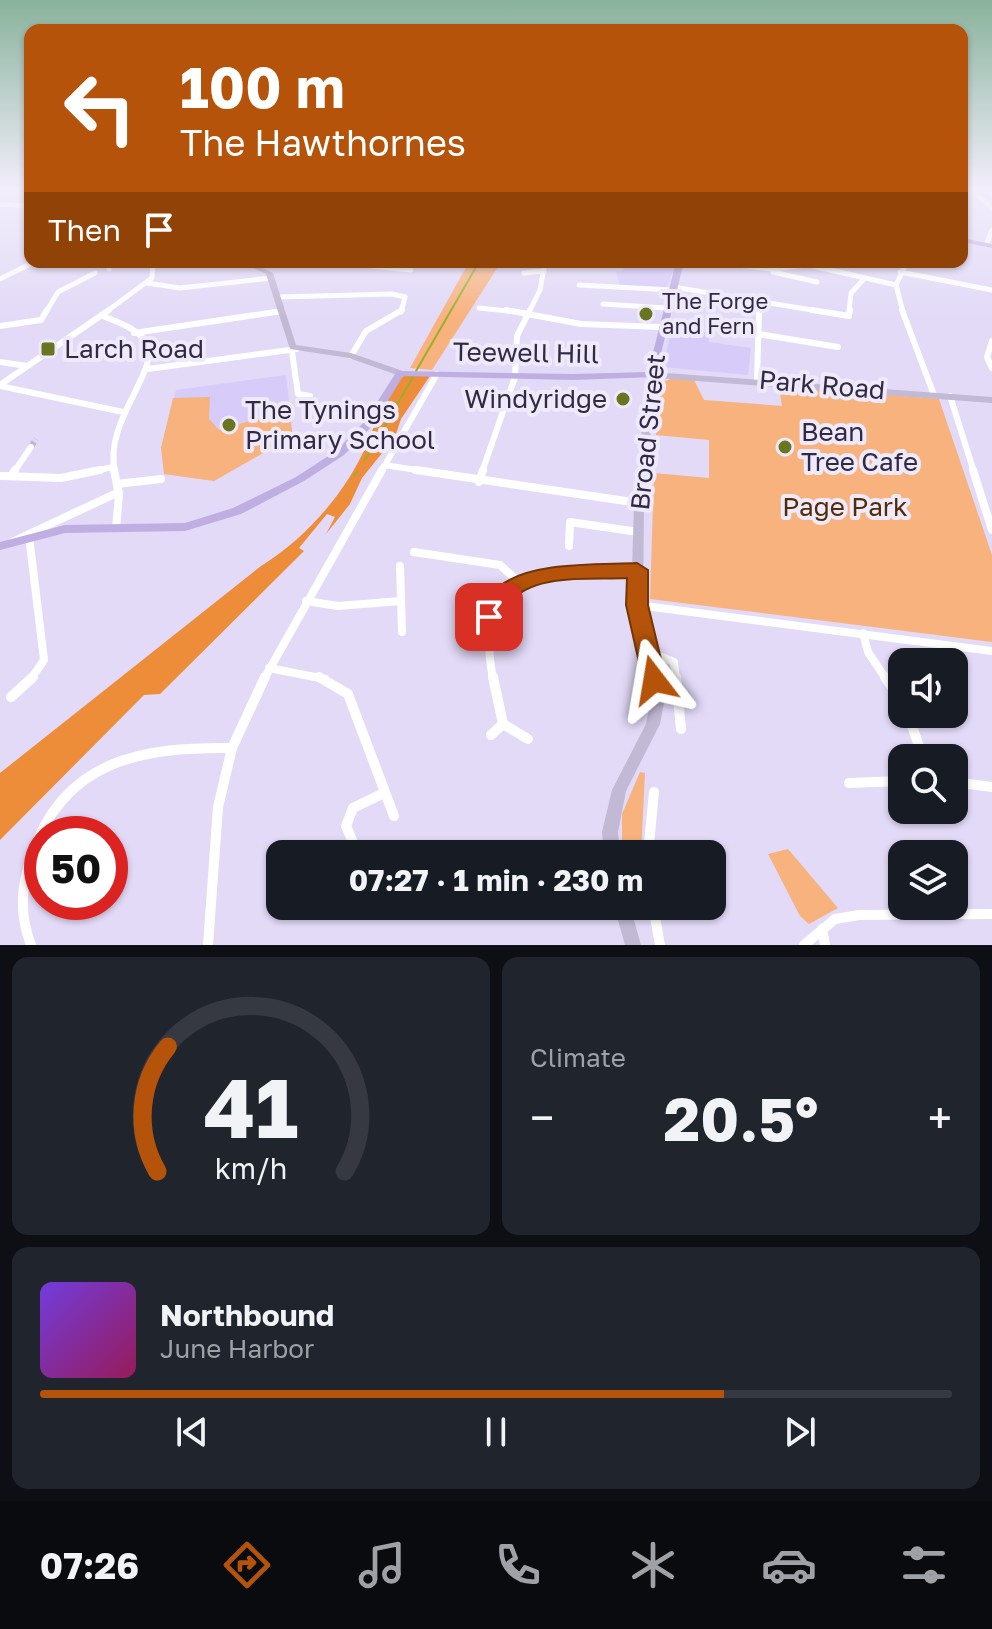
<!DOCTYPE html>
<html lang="en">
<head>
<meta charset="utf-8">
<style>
  body { margin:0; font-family:"Golos Text",sans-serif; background:#20242c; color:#f1f3f6; height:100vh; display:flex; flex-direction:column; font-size:30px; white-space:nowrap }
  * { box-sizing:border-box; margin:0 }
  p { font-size:26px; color:#9ea1a6 }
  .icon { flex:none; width:44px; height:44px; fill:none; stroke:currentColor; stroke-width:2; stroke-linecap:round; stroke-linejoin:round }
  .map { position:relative; height:945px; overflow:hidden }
  .details { display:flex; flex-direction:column; gap:12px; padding:12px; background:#0d0f14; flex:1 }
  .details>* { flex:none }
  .top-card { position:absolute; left:24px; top:24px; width:944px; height:244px; border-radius:16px; box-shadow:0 2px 6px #0004; background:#b45309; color:#fff; overflow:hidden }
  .buttons { position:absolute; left:888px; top:648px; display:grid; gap:16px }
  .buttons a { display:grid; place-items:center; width:80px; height:80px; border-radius:16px; background:#171b24; box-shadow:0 2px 6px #0004; font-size:40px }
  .speed { position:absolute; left:24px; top:816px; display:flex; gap:16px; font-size:40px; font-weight:700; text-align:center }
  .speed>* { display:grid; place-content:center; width:104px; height:104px; border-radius:50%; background:#171b24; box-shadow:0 2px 6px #0004; line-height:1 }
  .speed .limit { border:12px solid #d22; background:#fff; color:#111 }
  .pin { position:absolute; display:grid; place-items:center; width:68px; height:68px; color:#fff; margin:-34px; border-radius:16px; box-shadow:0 4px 12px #0006 }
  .me { position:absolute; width:88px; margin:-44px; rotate:346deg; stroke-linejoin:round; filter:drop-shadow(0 0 6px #0008) }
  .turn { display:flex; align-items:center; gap:28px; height:168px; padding:0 24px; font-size:36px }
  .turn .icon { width:104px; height:104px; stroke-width:2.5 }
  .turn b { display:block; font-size:56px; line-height:68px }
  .then { display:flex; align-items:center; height:76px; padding:0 24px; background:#0003; gap:16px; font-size:30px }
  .big { font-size:60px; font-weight:700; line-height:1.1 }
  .details .card { flex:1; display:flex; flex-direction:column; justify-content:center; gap:12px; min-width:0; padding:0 28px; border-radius:16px; background:#20242c }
  .details .dial { align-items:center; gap:0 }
  .dial svg { height:208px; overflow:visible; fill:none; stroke:#363941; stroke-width:7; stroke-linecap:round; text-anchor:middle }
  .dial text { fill:#f1f3f6; stroke:none }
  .song { display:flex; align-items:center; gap:24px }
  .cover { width:96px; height:96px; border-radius:12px; background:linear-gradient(135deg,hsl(260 70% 55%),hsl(330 70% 35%)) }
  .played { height:8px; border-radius:4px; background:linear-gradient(90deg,#b45309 75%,#363941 75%) }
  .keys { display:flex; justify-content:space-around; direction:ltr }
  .heat { display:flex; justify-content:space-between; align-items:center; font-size:44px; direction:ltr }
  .details .tiles { flex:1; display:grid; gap:12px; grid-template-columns:1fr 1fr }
  .card:last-child { grid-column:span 2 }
  .trip { position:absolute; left:266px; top:840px; width:460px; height:80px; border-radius:16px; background:#171b24; box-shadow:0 2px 6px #0004; font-weight:700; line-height:80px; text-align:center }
  .menu { display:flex; height:128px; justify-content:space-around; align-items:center; background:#090b0e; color:#9ea1a6 }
  .menu .icon { width:56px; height:56px }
  .menu .current { color:#b45309 }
  .menu b { font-size:36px; color:#f1f3f6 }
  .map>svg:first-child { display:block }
  .built { fill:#d7cbfa }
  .green { fill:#f8b27d }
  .forest { fill:#ee8d39 }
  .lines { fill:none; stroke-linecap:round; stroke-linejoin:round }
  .stream { stroke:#9bae29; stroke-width:2 }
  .street-tunnel { stroke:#bfb7d3; stroke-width:6; stroke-dasharray:6 3; stroke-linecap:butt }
  .street-far3 { stroke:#fff; stroke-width:5 }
  .street-far2 { stroke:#fff; stroke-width:6 }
  .street-far1 { stroke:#fff; stroke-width:8 }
  .street { stroke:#fff; stroke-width:10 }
  .secondary { fill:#c2b9d4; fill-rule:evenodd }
  .primary { fill:#bfaee2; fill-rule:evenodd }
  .route { fill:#b45309; stroke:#753606; stroke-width:2 }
  .poi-dot { fill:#697521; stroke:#eeeaf9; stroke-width:3 }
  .labels { text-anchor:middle; stroke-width:8; stroke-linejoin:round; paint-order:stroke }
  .far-poi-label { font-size:22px; fill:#322945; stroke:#eeeaf9; text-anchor:start }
  .poi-label { font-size:26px; fill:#322945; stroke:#eeeaf9; text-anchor:start }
  .street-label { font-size:26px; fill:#322945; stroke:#eeeaf9 }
  .park-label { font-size:26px; fill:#522c09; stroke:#eeeaf9 }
</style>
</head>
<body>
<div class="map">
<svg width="992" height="945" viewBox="0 0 992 945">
  <rect width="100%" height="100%" fill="#e2daf7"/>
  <!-- built -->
  <g class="built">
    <polygon points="625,262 654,263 677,262 666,289 620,286 616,271 623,271"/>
    <polygon points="672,328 709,333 709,342 751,348 748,375 663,367"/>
    <polygon points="286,375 293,436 214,481 164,474 161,448 176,390"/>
  </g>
  <!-- green -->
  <g class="green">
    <polygon points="469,262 501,262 432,370 410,368"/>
    <polygon points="676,377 693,378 704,400 782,406 779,386 939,399 992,555 992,642 650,599 654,473 709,478 709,440 656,435 660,383"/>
    <polygon points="210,397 209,419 219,430 271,415 288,406 293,436 214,481 164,474 161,448 173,398"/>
    <polygon points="640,772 645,773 641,854 622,854 622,814"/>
    <polygon points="788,849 838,908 809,924 800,916 768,854"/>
  </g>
  <!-- forest -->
  <path class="forest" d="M407,374l23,2 -29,43 -6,18 -33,41 -12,26 -24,30 9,-17 -8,-3 -28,34 5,3 -144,143 -16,1 -144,145v-67l261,-207c44,-27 85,-73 106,-122 9,-20 19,-58 40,-70z"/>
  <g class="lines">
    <!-- stream -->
    <g class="stream">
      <polyline points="416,371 479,262"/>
      <polyline points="365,460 413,377"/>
      <polyline points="354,476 357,472"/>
    </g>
    <!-- street-tunnel -->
    <polyline class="street-tunnel" points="31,447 36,439"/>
    <!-- street-far3 -->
    <g class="street-far3">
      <polyline points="962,190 992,190"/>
      <polyline points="972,190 992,208"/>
      <polyline points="0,204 30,206"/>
      <polyline points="986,245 992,230"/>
      <polyline points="109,262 109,269"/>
      <polyline points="331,262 411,270"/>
      <polyline points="711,262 771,269 808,265 896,285"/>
      <polyline points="944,265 945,262"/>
      <polyline points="773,272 817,282"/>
      <polyline points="900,272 992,290"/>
      <polyline points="524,273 544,271"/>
      <polyline points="0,279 34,262"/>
      <polyline points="147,283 180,288 271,278"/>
      <polyline points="579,285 672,290"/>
      <polyline points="673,287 824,312"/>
      <polyline points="278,297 392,294 405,297 401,312"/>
      <polyline points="603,304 666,308"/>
      <polyline points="479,308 516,312"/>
      <polyline points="46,312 58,292 95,273"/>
      <polyline points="106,312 152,278 153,262"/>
      <polyline points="276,312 282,311"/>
      <polyline points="529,312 540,290 545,262"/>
      <polyline points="759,312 759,301"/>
      <polyline points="849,312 851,293 864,279"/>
      <polyline points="903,312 896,285 907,262"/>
    </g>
    <!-- street-far2 -->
    <g class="street-far2">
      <polyline points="506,310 581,324 661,327"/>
      <polyline points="812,310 849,316 850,310"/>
      <polyline points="902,310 934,395"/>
      <path d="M103,316c14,6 34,12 43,26 16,28 -43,78 -31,130"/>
      <polyline points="0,326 41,320 47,310"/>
      <polyline points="134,333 282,311"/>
      <polyline points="758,334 838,347"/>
      <polyline points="992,341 987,357 992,368"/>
      <polyline points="292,352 298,394 310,396"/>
      <polyline points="351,356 366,331 402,310"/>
      <polyline points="0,362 27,366"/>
      <polyline points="148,369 297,349"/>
      <polyline points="757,380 759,310"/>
      <polyline points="0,385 109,310"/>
      <polyline points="0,386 123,412"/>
      <polyline points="950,396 974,472"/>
      <polyline points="384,465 430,472"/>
      <polyline points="14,472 31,447"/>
      <polyline points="90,472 113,467"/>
      <polyline points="381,472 437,374"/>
      <polyline points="482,472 515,377 517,336 530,310"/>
    </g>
    <!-- street-far1 -->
    <g class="street-far1">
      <polyline points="114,470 119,495 116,528"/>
      <polyline points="416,470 639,503"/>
      <polyline points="973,470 992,530"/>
      <polyline points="2,476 61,478 100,470"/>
      <polyline points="11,476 15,470"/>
      <polyline points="479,482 483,470"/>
      <polyline points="117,484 161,479"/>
      <polyline points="29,536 44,660 31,679"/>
      <polyline points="12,542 119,492"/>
      <polyline points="569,546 570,522 638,532"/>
      <polyline points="414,552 500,565 521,584"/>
      <polyline points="400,566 402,632"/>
      <polyline points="306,601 338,606 401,601"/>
      <polyline points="637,605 992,651"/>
      <polyline points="863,633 868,652 886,679"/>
      <polyline points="647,651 674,662 676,679"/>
      <polyline points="269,668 325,679"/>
      <polyline points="264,679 382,470"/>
      <path d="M493,679c-22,-114 58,-107 144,-109"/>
    </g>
    <!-- street -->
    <g class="street">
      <polyline points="319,677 348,694 394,816"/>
      <polyline points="493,677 503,724 528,739"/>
      <polyline points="676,677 681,729"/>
      <polyline points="885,677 902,702"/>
      <polyline points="11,697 33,677"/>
      <polyline points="908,714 923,758"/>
      <polyline points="491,735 503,724"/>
      <polyline points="954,782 992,787"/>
      <polyline points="849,783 902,781"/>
      <polyline points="358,854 346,826 353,808 384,793"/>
      <polyline points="648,854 654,792"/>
      <polyline points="653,906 660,945"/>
      <polyline points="822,929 825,945"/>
      <path d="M31,945c-12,-32 -10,-58 1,-90 32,-96 111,-108 200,-107"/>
      <polyline points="208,945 218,807 232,748 265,677"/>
      <polyline points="804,945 835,919 859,915 992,914"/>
    </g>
    <!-- secondary -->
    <g class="secondary">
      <polygon points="241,262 251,262 273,273 296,345 351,353 403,371 404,373 400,376 349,358 290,349 266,274"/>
      <polygon points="652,372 992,397 992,403 656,378 644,503 643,605 664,703 660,724 626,791 618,832 620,854 604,854 602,832 612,790 646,724 650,703 631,605 634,503 648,375"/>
      <polygon points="614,906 630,906 641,945 625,945"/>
    </g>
    <!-- primary -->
    <g class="primary">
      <polygon points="962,238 992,244 992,248 962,242"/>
      <polygon points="676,262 684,262 655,377 573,380 403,376 373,425 344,455 304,481 241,514 185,531 65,533 0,550 0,542 65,525 185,523 233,508 296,477 336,451 365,421 397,371 573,374 648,372"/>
    </g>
  </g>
  <!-- sky -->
  <linearGradient id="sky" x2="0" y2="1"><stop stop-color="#89b29c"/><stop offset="0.59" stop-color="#f2eefb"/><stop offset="1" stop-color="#f2eefb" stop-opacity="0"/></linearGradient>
  <rect width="992" height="319" fill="url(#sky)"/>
  <!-- route -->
  <path class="route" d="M637,563l11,7v35l18,75 -3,7h-17l-3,-7 -17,-75 1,-27c-33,2 -87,-5 -113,20 -9,9 -11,23 -25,27l-11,-8c6,-9 14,-24 22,-31 31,-25 99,-21 137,-23z"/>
  <!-- markers -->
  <g class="poi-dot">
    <circle cx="646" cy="314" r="8"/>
    <rect x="40" y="341" width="16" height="16" rx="4"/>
    <circle cx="623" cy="399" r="8"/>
    <circle cx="229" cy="425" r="8"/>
    <circle cx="785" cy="447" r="8"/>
  </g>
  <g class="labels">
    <!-- far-poi labels -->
    <g class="far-poi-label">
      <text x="662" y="309">The Forge<tspan x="662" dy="25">and Fern</tspan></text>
    </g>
    <!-- poi labels -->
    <g class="poi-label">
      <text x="64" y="358">Larch Road</text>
      <text x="607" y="408" text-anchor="end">Windyridge</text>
      <text x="245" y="419">The Tynings<tspan x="245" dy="30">Primary School</tspan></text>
      <text x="801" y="441">Bean<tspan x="801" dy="30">Tree Cafe</tspan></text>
    </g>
    <!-- street labels -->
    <g class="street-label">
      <text transform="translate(526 353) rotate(1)" y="9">Teewell Hill</text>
      <text transform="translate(822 385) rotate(5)" y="9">Park Road</text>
      <text transform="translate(648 432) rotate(-84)" y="9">Broad Street</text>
    </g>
    <!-- park labels -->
    <g class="park-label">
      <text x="845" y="516">Page Park</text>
    </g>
  </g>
</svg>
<div class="buttons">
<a><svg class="icon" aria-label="sound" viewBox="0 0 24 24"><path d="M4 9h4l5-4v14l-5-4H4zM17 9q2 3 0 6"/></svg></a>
<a><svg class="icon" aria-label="search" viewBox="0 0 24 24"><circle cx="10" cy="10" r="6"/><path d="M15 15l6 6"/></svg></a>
<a><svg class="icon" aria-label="layers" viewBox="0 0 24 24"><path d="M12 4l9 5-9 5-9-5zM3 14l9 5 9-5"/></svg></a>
</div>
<div class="speed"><div class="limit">50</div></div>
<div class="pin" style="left:489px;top:617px;background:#d93025"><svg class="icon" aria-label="arrive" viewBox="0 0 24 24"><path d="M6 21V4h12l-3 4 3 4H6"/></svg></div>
<svg class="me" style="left:654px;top:680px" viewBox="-20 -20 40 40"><path d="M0-17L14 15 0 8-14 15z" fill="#b45309" stroke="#fff" stroke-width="4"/></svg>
<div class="trip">07:27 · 1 min · 230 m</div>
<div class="top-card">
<div class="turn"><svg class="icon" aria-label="left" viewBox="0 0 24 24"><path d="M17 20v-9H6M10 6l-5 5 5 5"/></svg><div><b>100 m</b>The Hawthornes</div></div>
<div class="then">Then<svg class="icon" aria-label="arrive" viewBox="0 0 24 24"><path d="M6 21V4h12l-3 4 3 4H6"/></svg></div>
</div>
</div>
<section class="details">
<div class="tiles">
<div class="card dial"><svg viewBox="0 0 100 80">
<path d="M14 69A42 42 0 1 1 86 69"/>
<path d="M14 69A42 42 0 0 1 18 21" stroke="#b45309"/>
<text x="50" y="56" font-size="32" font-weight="700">41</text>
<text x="50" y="72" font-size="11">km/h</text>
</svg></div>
<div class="card"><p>Climate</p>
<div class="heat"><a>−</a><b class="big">20.5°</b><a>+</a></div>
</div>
<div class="card">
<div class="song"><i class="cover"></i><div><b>Northbound</b><p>June Harbor</p></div></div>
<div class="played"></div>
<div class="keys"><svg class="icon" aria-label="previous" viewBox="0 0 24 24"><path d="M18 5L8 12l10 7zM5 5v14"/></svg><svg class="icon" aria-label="pause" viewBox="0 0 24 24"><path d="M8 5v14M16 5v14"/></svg><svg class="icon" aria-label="next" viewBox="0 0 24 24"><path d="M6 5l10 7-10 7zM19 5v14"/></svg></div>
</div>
</div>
</section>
<nav class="menu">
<b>07:26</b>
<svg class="icon current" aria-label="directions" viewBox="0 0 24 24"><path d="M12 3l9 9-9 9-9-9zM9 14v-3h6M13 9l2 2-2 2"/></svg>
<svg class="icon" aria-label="music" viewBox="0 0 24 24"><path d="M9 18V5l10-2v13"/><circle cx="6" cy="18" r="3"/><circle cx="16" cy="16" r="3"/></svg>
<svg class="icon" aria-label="phone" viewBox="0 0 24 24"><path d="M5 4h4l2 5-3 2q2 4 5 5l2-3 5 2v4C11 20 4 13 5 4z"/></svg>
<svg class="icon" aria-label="climate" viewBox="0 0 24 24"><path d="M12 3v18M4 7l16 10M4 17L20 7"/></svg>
<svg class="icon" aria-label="car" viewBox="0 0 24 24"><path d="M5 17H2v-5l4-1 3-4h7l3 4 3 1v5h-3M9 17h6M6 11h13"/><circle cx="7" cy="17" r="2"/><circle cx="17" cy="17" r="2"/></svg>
<svg class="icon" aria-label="filters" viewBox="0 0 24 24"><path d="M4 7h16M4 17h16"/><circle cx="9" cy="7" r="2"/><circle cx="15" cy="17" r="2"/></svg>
</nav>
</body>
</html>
